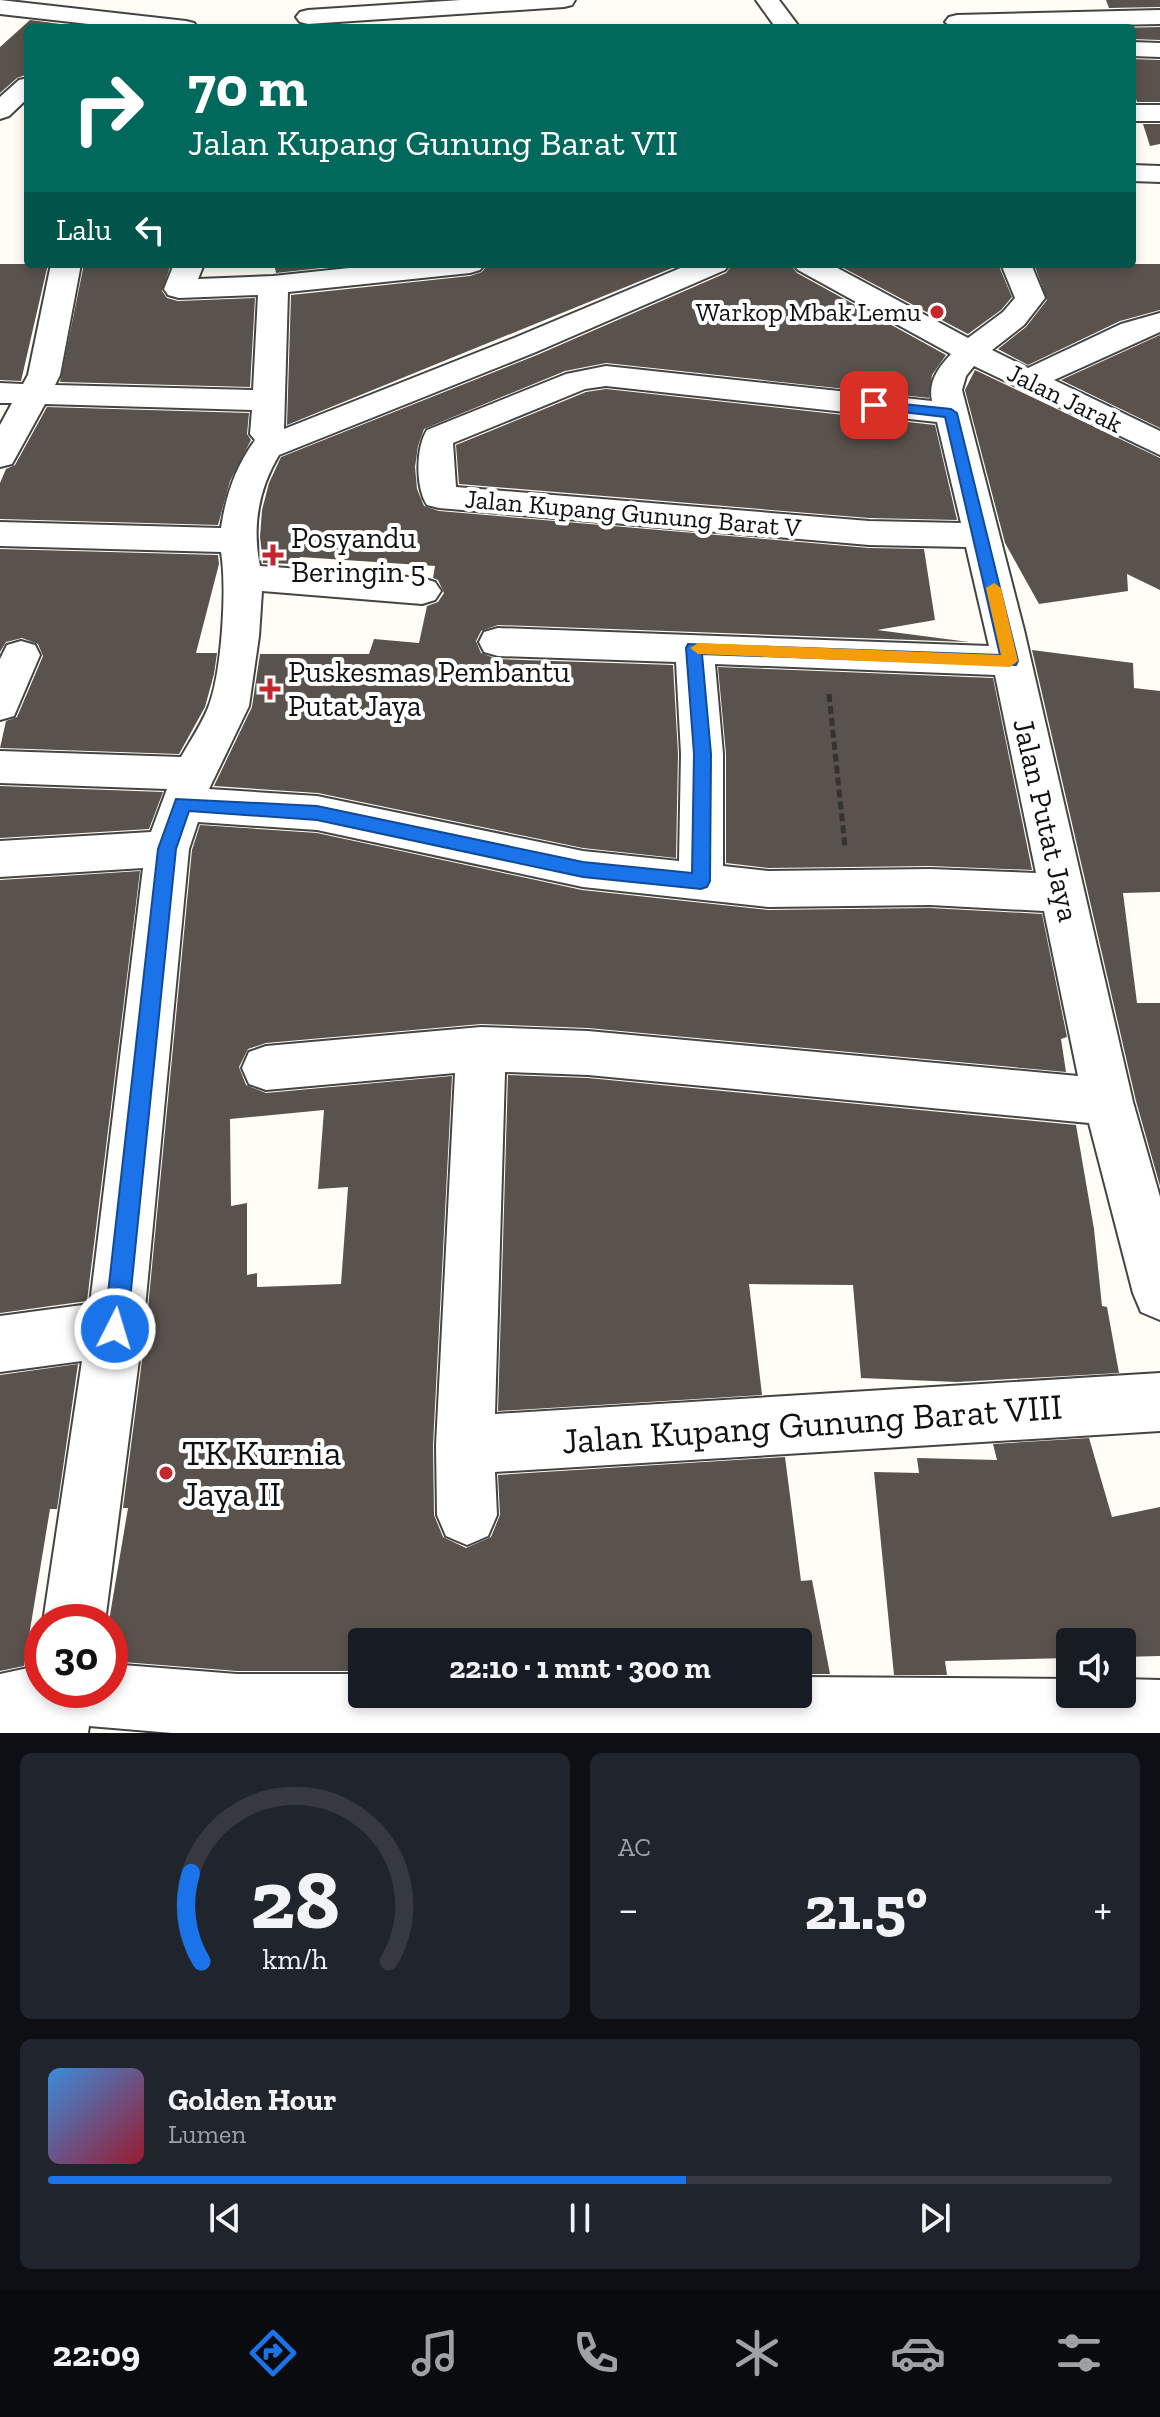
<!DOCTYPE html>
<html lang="id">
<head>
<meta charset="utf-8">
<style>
  body { margin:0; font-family:"Zilla Slab",serif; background:#20242c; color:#f1f3f6; height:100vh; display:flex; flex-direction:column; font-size:30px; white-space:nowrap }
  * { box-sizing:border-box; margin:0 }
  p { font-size:26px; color:#9ea1a6 }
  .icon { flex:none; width:44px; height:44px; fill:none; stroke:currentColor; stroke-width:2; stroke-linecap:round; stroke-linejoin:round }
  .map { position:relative; height:1733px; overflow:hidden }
  .drawer { display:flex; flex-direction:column; gap:20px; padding:20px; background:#0d0f14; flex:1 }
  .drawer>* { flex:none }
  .guide { position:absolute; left:24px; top:24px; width:1112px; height:244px; border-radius:8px; box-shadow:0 4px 12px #0003; background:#00695c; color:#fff; overflow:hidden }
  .fabs { position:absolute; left:1056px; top:1628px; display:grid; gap:16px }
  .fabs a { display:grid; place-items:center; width:80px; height:80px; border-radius:8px; background:#171b24; box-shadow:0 4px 12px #0003; font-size:40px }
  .speed { position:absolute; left:24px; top:1604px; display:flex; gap:16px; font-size:40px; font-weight:700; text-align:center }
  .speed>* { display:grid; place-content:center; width:104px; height:104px; border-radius:50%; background:#171b24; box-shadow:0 4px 12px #0003; line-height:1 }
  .speed .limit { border:12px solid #d22; background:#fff; color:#111 }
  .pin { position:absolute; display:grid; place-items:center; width:68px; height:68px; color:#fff; margin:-34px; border-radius:16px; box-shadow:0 4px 12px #0006 }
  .me { position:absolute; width:88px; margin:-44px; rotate:5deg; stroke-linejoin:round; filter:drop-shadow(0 0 6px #0008) }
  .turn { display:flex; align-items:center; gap:28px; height:168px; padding:0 32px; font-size:36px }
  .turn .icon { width:104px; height:104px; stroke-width:2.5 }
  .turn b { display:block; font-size:56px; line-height:68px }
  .then { display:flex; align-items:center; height:76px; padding:0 32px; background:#0003; gap:16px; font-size:30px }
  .big { font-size:60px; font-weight:800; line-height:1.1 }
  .drawer .widget { flex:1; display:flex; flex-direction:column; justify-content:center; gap:12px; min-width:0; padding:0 28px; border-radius:12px; background:#20242c }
  .drawer .dial { align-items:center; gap:0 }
  .dial svg { height:208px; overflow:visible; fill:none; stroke:#363941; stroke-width:7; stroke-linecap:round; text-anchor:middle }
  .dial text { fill:#f1f3f6; stroke:none }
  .song { display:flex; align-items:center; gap:24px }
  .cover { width:96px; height:96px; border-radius:12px; background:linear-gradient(135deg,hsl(210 70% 55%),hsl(350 70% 35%)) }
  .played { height:8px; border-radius:4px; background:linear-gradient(90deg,#1a73e8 60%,#363941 60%) }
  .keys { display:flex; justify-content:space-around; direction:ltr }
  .heat { display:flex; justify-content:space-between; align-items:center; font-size:44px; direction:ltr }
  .drawer .tiles { flex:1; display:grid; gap:20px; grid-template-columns:1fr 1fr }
  .widget:last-child { grid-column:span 2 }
  .trip { position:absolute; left:348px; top:1628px; width:464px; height:80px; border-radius:8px; background:#171b24; box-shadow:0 4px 12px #0003; font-weight:800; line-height:80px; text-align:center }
  .dock { display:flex; height:128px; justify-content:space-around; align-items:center; background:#090b0e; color:#9ea1a6 }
  .dock .icon { width:56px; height:56px }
  .dock .on { color:#1a73e8 }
  .dock b { font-size:36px; color:#f1f3f6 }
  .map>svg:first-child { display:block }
  .building { fill:#5a524d; fill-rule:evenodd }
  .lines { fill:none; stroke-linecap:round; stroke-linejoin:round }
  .minor-casing { stroke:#444; stroke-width:4 }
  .path { stroke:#333; stroke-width:5; stroke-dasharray:8 4; stroke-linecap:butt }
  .minor { fill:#fff; fill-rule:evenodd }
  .route { fill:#1a73e8; stroke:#114b97; stroke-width:2 }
  .slow { fill:#f59e0b }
  .poi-dot { fill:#c4262e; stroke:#fff; stroke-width:3 }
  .labels { text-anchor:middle; stroke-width:8; stroke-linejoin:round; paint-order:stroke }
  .far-poi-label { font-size:26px; fill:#111; stroke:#fff; text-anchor:end }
  .far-street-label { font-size:26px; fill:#111; stroke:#fff }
  .poi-label { font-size:30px; fill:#111; stroke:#fff; text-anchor:start }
  .street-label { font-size:30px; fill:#111; stroke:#fff }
  .near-street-label { font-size:36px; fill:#111; stroke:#fff }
  .near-poi-label { font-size:36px; fill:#111; stroke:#fff; text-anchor:start }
</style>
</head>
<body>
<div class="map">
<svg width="1160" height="1733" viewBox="0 0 1160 1733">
  <rect width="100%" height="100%" fill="#fffdf5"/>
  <!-- building -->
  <g class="building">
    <polygon points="1106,0 1160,0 1160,7 1109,8"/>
    <polygon points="30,20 75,26 28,28 28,74 17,78 0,93 0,47"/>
    <polygon points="1160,27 1160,40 1132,39 1132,28 1115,28"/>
    <polygon points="1132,59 1160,60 1160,102 1137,102 1132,86"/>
    <polygon points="1143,124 1160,124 1160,144 1150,146"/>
    <polygon points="0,264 48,264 21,381 0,380"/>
    <polygon points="84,264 171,264 162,291 167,298 178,301 255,298 250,387 60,382"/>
    <polygon points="274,264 358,264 276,273"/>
    <polygon points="488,264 682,264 287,425 291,295 470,276 482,272"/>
    <polygon points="733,264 790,264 797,273 946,355 932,375 929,398 606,363 565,371 424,429 418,446 415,467 417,489 424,506 439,511 869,548 924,549 935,620 877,630 969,642 498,625 481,631 476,641 481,653 497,659 673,665 678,754 676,858 583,848 318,793 214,786 252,707 260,654 369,654 374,639 419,643 427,606 438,602 444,593 438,580 433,578 435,566 300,557 298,564 263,563 260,537 262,510 269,483 281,457 537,355 726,273"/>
    <polygon points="836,264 998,264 1012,297 1001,310 968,334"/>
    <polygon points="1034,264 1160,264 1160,310 1120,321 1028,365 998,349 1026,327 1047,300"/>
    <polygon points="1160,335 1160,428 1061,380"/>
    <polygon points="975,370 1160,458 1160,590 1127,574 1128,591 1039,604 1005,543 965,390"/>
    <polygon points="606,389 935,425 957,520 869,518 459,484 456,445 586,392"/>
    <polygon points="47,407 249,413 247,434 251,440 230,481 218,525 0,519 0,483 6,469 15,465"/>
    <polygon points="0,549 218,555 219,564 196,653 217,653 214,674 205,707 179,754 0,748 6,721 17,717 43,656 38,644 22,638 6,642 0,652"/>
    <polygon points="1032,650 1133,663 1134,688 1160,691 1160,892 1123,893 1137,1003 1160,1003 1160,1186 1136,1101"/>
    <polygon points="718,667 993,678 1032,870 930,866 768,868 726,863 726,754"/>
    <polygon points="0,786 163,792 149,829 0,838"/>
    <path d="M200,825l117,8 265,57 186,20 162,-2 112,6 25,123 -6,2 5,33 -478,-44 -107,-4 -215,19 -18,6 -9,18 7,18 20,8 186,-17 -19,369 1,70 9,22 23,11 25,-11 9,-22 -2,-40 287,-18 16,124 11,-1 18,94h-32v-32h-436v29h-125l-127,-10v-46l18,-107h-5l23,-179 46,-479zM324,1110l-6,79 30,-2 -7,97 -84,3v-14l-10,2v-72l-16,3 -1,-87z"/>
    <polygon points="140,871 87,1301 0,1313 0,880"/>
    <polygon points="508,1075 588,1078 1076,1125 1094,1229 1102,1306 1107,1307 1119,1373 957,1382 861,1378 853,1285 749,1284 762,1395 498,1411"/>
    <polygon points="78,1364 57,1509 50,1509 24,1666 0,1671 0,1375"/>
    <polygon points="1089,1438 1112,1517 1160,1507 1160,1656 1122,1657 1122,1642 1070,1642 1070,1658 945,1661 947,1675 894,1675 874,1472 919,1473 917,1458 997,1460 993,1444"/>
  </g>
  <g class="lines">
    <defs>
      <g id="minor">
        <polygon points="0,0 186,21 194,23 198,28 124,28 0,14"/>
        <polygon points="461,0 575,0 572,5 564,7 308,24 300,22 296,17 300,12 308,10"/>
        <polygon points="756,0 779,0 800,28 776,28"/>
        <polygon points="1160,10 1160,24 953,28 945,22 949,17 957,15"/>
        <polygon points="1132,42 1160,43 1160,57 1132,56"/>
        <polygon points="28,78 28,98 9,116 0,119 0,97 19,80"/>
        <rect x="1132" y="105" width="28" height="16"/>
        <polygon points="1132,165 1160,166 1160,182 1132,181"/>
        <path d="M51,264h30l-21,111 -5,10 198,5 5,-95 -79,3 -11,-3 -4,-6 10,-25h30l-6,15 75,-3 114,-12h98l-5,6 -10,3 -182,19 -4,137 230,-91 176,-74h40l-5,6 -189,82 -257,103c-21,35 -27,72 -19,111l162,12 13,4 6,9 -6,9 -13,4 -160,-13 -3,45 -10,70 -40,83 108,7 266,55 96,10 2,-107 -5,-92 -178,-6 -14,-4 -5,-10 5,-10 14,-4 491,18 -23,-99 -97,-2 -430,-37 -12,-3c-12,-18 -11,-58 0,-75l139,-56 40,-8 326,35c-4,-19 6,-33 19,-47l-153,-84 -5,-6h37l138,74 35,-26 12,-14 -14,-34h30l14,34 -21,27 -32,25 36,18 93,-44 39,-11v19l-106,48 106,51v24l-186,-89 -8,10 -4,14 62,240 109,472 27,95v123l-19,-8 -8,-19 -44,-170 -501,-48 -83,-3 -10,342 665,-41v58l-665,41 2,43 -9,21 -21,9 -21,-9 -9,-21 -1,-70 19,-372 -189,17 -17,-6 -7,-16 7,-16 17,-6 215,-19 107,4 490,45 -34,-165 -114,-6 -162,2 -185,-20 -266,-57 -119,-8 -9,27 -46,480 -38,293h-62l39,-261 -82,11v-56l90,-12 53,-436 -143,9v-36l151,-9 16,-43 -167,-6v-32l181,6c9,-16 20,-32 27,-49 14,-34 19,-121 13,-156l-221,-6v-24l221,6c5,-33 14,-60 34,-88l-5,-6 2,-24 -207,-6 -33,60 -12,3v-42l12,-22h-12v-20l23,1 5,-9zM606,386l331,36 24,101 -92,-2 -413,-34 -3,-44 132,-54zM715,664l280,11 41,198 -106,-4 -162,2 -45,-5v-112z"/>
        <polygon points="21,641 35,645 40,655 14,716 0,720 0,659 7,645"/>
        <polygon points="110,1664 237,1674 362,1674 362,1694 798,1694 798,1677 1070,1679 1070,1694 1122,1694 1122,1679 1160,1680 1160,1733 172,1733 89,1726 88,1733 0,1733 0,1674 42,1665 42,1690 110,1690"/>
      </g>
    </defs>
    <!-- minor casing -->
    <use href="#minor" class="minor-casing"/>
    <!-- path -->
    <polyline class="path" points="829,694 845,847"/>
    <!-- minor -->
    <use href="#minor" class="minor"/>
  </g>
  <!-- route -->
  <polygon class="route" points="874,401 951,409 957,413 1018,661 1016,665 702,654 711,754 710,881 707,887 701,889 583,877 317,820 189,811 176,849 127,1329 123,1337 115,1341 107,1337 104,1329 158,849 176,799 317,806 583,862 692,873 694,754 686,648 688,644 1000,655 945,417 869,408 869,402"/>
  <!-- slow -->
  <polygon class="slow" points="994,583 1001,588 1018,661 1010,667 698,654 690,648 698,643 1001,655 986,588"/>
  <!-- markers -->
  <g class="poi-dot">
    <circle cx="937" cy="312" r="8"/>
    <path d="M269 543h8v8h8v8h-8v8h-8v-8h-8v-8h8z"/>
    <path d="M266 677h8v8h8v8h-8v8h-8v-8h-8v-8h8z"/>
    <circle cx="166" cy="1473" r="8"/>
  </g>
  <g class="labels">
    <!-- far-poi labels -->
    <g class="far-poi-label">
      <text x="921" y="321">Warkop Mbak Lemu</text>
    </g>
    <!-- far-street labels -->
    <g class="far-street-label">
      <text transform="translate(1065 398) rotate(26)" y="9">Jalan Jarak</text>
      <text transform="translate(633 513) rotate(5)" y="9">Jalan Kupang Gunung Barat V</text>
    </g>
    <!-- poi labels -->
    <g class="poi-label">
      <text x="291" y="548">Posyandu<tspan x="291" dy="34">Beringin 5</tspan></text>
      <text x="288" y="682">Puskesmas Pembantu<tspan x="288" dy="34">Putat Jaya</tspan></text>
    </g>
    <!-- street labels -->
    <g class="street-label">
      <text transform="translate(1046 820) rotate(77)" y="10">Jalan Putat Jaya</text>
    </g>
    <!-- near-street labels -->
    <g class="near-street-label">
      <text transform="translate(812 1423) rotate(-4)" y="13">Jalan Kupang Gunung Barat VIII</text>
    </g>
    <!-- near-poi labels -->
    <g class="near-poi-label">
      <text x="182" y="1465">TK Kurnia<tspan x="182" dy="41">Jaya II</tspan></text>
    </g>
  </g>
</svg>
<div class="fabs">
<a><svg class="icon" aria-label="sound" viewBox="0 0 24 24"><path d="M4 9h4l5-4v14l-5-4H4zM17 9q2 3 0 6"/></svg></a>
</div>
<div class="speed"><div class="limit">30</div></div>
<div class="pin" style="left:874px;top:405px;background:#d93025"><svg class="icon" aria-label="arrive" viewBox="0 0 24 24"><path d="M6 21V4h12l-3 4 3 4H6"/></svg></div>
<svg class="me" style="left:115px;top:1329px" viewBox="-20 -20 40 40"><circle r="17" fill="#1a73e8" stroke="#fff" stroke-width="3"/><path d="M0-11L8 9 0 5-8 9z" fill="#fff"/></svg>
<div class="trip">22:10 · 1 mnt · 300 m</div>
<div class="guide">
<div class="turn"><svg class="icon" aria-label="right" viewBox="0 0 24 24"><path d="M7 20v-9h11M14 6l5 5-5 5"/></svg><div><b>70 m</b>Jalan Kupang Gunung Barat VII</div></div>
<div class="then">Lalu<svg class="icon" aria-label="left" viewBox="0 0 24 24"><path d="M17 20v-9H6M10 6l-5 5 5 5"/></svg></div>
</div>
</div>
<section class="drawer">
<div class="tiles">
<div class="widget dial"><svg viewBox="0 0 100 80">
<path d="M14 69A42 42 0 1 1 86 69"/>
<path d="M14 69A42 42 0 0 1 10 35" stroke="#1a73e8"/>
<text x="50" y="56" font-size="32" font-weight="700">28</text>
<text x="50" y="72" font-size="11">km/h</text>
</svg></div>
<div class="widget"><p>AC</p>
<div class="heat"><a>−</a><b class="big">21.5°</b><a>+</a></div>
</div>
<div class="widget">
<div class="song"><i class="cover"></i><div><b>Golden Hour</b><p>Lumen</p></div></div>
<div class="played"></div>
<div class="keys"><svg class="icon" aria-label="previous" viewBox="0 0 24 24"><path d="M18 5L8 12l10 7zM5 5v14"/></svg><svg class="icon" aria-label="pause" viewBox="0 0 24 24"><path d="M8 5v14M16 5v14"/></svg><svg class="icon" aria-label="next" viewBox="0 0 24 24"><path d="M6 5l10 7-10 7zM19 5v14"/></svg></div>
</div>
</div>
</section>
<nav class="dock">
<b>22:09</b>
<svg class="icon on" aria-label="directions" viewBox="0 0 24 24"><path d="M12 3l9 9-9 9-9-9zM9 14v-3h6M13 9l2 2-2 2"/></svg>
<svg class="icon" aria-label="music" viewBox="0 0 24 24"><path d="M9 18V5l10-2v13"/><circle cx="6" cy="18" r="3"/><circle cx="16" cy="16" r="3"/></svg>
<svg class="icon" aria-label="phone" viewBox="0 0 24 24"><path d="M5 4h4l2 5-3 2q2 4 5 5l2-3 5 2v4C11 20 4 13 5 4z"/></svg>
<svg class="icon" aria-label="climate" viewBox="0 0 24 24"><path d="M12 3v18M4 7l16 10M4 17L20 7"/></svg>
<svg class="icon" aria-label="car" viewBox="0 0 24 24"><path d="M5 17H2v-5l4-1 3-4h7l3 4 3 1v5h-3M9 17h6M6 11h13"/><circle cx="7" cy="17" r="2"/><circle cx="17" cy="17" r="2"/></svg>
<svg class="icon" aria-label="filters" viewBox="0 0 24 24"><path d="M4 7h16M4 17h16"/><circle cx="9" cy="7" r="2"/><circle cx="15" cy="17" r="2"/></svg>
</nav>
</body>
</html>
